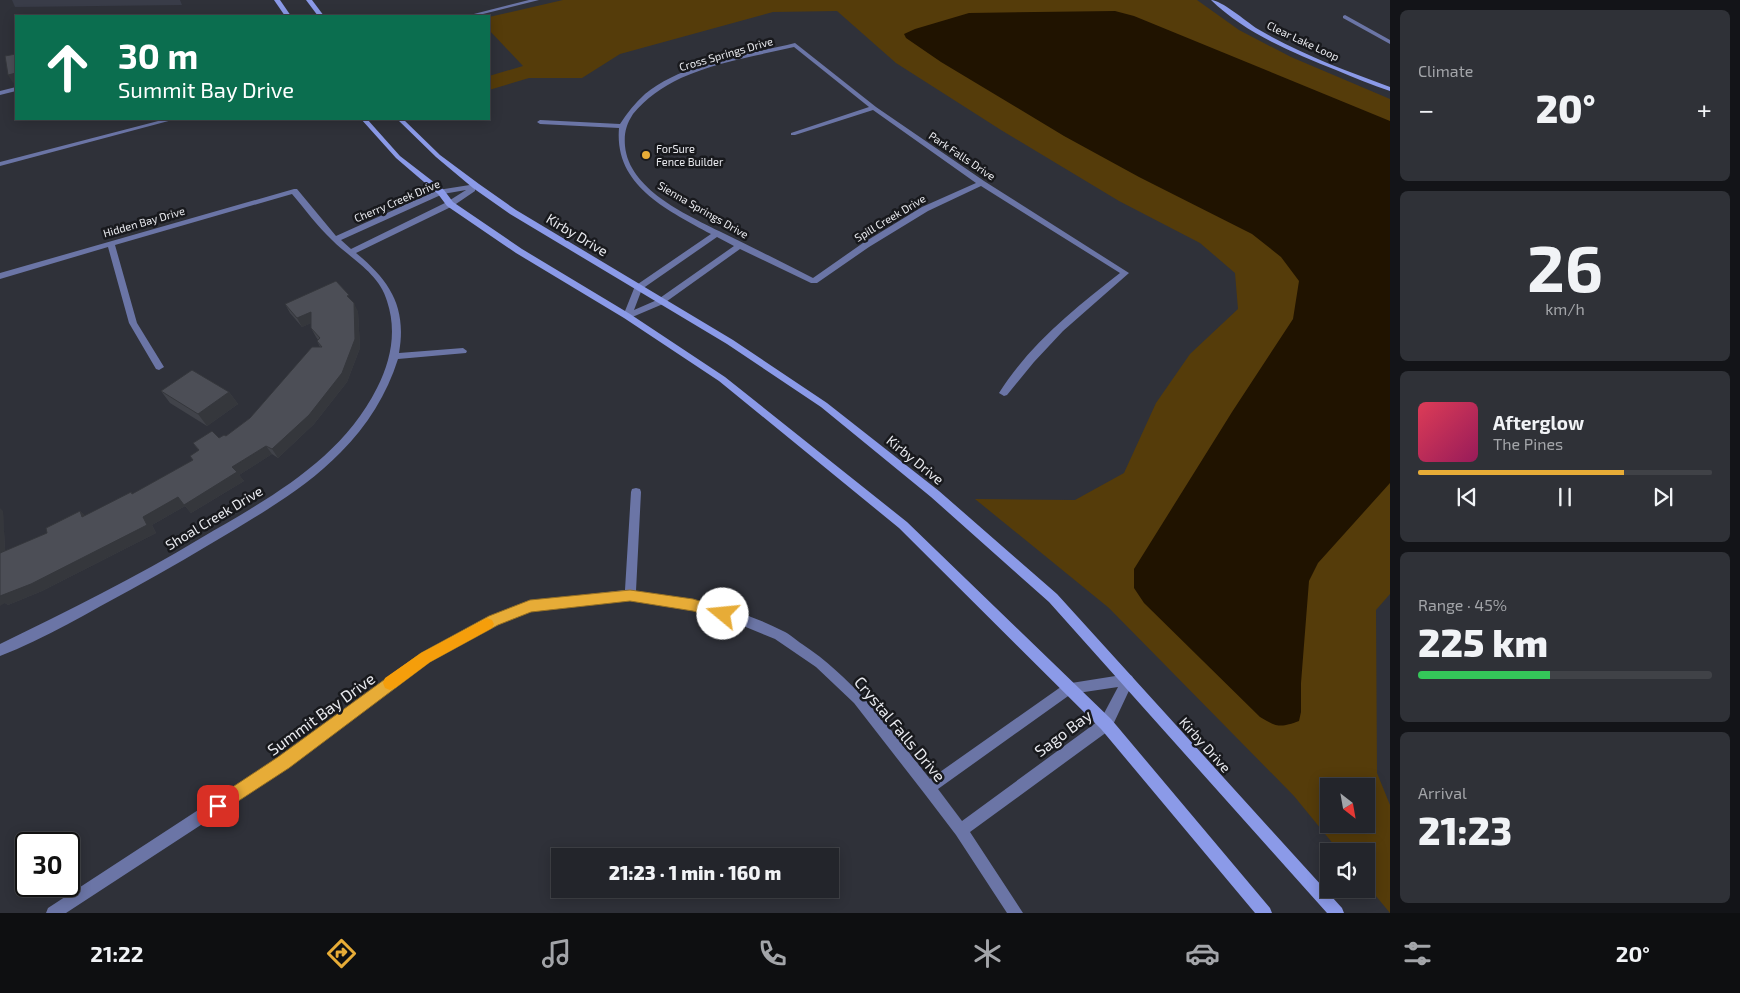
<!DOCTYPE html>
<html lang="en">
<head>
<meta charset="utf-8">
<style>
  body { margin:0; font-family:"Exo 2",sans-serif; background:#2f3137; color:#f1f3f6; height:100vh; display:flex; flex-direction:column; font-size:19px; white-space:nowrap }
  * { box-sizing:border-box; margin:0 }
  p { font-size:16px; color:#a3a5a9 }
  .icon { flex:none; width:28px; height:28px; fill:none; stroke:currentColor; stroke-width:2; stroke-linecap:round; stroke-linejoin:round }
  .map { position:relative; flex:1; overflow:hidden }
  .sheet { display:flex; flex-direction:column; gap:10px; padding:10px; background:#131418; width:350px }
  .sheet>* { flex:none }
  .top-card { position:absolute; left:15px; top:15px; width:475px; height:105px; border-radius:0px; box-shadow:0 2px 12px #0003,0 0 0 1px #404247; background:#0b6e4f; color:#fff; overflow:hidden }
  .needle { width:32px; rotate:149deg }
  .fabs { position:absolute; left:1320px; top:778px; display:grid; gap:10px }
  .fabs a { display:grid; place-items:center; width:55px; height:55px; border-radius:0px; background:#23252b; box-shadow:0 2px 12px #0003,0 0 0 1px #404247; font-size:25px }
  .speed { position:absolute; left:15px; top:832px; display:flex; gap:10px; font-size:25px; font-weight:700; text-align:center }
  .speed>* { display:grid; place-content:center; width:65px; height:65px; border-radius:50%; background:#23252b; box-shadow:0 2px 12px #0003,0 0 0 1px #404247; line-height:1 }
  .speed .limit { border:2px solid #111; border-radius:8px; background:#fff; color:#111 }
  .pin { position:absolute; display:grid; place-items:center; width:42px; height:42px; color:#fff; margin:-21px; border-radius:10px; box-shadow:0 2px 8px #0006 }
  .me { position:absolute; width:55px; margin:-28px; rotate:287deg; stroke-linejoin:round; filter:drop-shadow(0 0 4px #0008) }
  .turn { display:flex; align-items:center; gap:18px; height:105px; padding:0 20px; font-size:22px }
  .turn .icon { width:65px; height:65px; stroke-width:2.5 }
  .turn b { display:block; font-size:35px; line-height:42px }
  .big { font-size:38px; font-weight:800; line-height:1.1 }
  .sheet .card { flex:1; display:flex; flex-direction:column; justify-content:center; gap:8px; min-width:0; padding:0 18px; border-radius:8px; background:#2f3137 }
  .sheet .dial { align-items:center; gap:0 }
  .dial b { font-size:65px; line-height:1 }
  .song { display:flex; align-items:center; gap:15px }
  .cover { width:60px; height:60px; border-radius:8px; background:linear-gradient(135deg,hsl(350 70% 55%),hsl(330 70% 35%)) }
  .played { height:5px; border-radius:2px; background:linear-gradient(90deg,#e7ac37 70%,#404247 70%) }
  .keys { display:flex; justify-content:space-around; direction:ltr }
  .heat { display:flex; justify-content:space-between; align-items:center; font-size:28px; direction:ltr }
  .charge { height:8px; border-radius:4px; background:linear-gradient(90deg,#34c759 45%,#404247 0) }
  .trip { position:absolute; left:551px; top:848px; width:288px; height:50px; border-radius:0px; background:#23252b; box-shadow:0 2px 12px #0003,0 0 0 1px #404247; font-weight:800; line-height:50px; text-align:center }
  .dock { display:flex; height:80px; justify-content:space-around; align-items:center; background:#0e0f11; color:#a3a5a9 }
  .dock .icon { width:35px; height:35px }
  .dock .active { color:#e7ac37 }
  .dock b { font-size:22px; color:#f1f3f6 }
  main { display:flex; flex:1; min-height:0 }
  .map>svg:first-child { display:block }
  .built { fill:#393c48 }
  .green { fill:#553c0a; fill-rule:evenodd }
  .water { fill:#201300 }
  .lines { fill:none; stroke-linecap:round; stroke-linejoin:round }
  .street { fill:#6b75a6; fill-rule:evenodd }
  .secondary { fill:#8b9ae8; fill-rule:evenodd }
  .wall { fill:#41434a }
  .shaded-wall { fill:#35373c }
  .building { fill:#4c4e56; stroke:#35373c }
  .route { fill:#e7ac37; stroke:#967024 }
  .slow { fill:#f59e0b }
  .poi-dot { fill:#e7ac37; stroke:#18191d; stroke-width:2 }
  .labels { text-anchor:middle; stroke-width:5; stroke-linejoin:round; paint-order:stroke }
  .far-street-label { font-size:11px; fill:#e9eaef; stroke:#18191d }
  .far-poi-label { font-size:11px; fill:#e9eaef; stroke:#18191d; text-anchor:start }
  .street-label { font-size:14px; fill:#e9eaef; stroke:#18191d }
  .near-street-label { font-size:16px; fill:#e9eaef; stroke:#18191d }
</style>
</head>
<body>
<main>
<div class="map">
<svg width="1390" height="913" viewBox="0 0 1390 913">
  <rect width="100%" height="100%" fill="#2f3139"/>
  <!-- built -->
  <polygon class="built" points="12,0 180,0 182,5 15,7"/>
  <!-- green -->
  <path class="green" d="M563,0h634l42,30 52,27 99,42v495l-14,16 1,163 13,32v108l-24,-29v-33h-27l-45,-55 -185,-188 -134,-109 100,1 49,-27 32,-70 34,-49 48,-45 -3,-36 -35,-30 -81,-42 -118,-71 -105,-67 -59,-52 -64,1 -153,42 -38,24h-53l-40,12v-14l34,-10 -34,-36v-13zM1329,786h37v38h-37z"/>
  <!-- water -->
  <path class="water" d="M1115,11l19,5 256,105v362l-72,80 -9,18 -8,102v29l-2,9c-18,7 -23,6 -39,-4l-116,-114 -10,-15v-19l98,-157 61,-93 6,-38 -18,-24 -29,-23 -113,-57 -75,-41 -123,-74 -35,-24 -2,-4 11,-5 54,-16z"/>
  <g class="lines">
    <!-- street -->
    <g class="street">
      <polygon points="529,0 539,0 475,16 466,16"/>
      <polygon points="1345,15 1390,40 1390,44 1343,18 1343,16"/>
      <path d="M795,43l81,64 108,74 145,92 -66,58 -29,31 -27,33 -3,1 -5,-3c30,-48 77,-86 121,-120l-139,-87 -53,25 -59,36 -52,36h-6l-71,-34 -77,55 -33,14 -3,1 -4,-3 12,-30 76,-52c-43,-24 -97,-48 -92,-106l-79,-4 -3,-2 3,-2 80,4c7,-11 15,-21 25,-30 39,-32 102,-39 150,-51zM794,47l75,60 -78,26v2h4l78,-25 103,73 -54,24 -59,36 -50,35c-31,-16 -63,-32 -94,-47 -34,-17 -90,-42 -94,-85 -1,-13 1,-21 8,-32 13,-16 29,-27 48,-36 35,-16 75,-22 113,-31zM717,237l17,9 -77,54 -23,10 8,-21z"/>
      <polygon points="16,87 16,91 0,95 0,91"/>
      <polygon points="166,119 176,119 0,166 0,162"/>
      <path d="M476,184h3v4h-4v3l-22,15 -97,47c34,28 51,54 43,100l64,-5 4,3 -1,2 -68,6c-11,35 -31,67 -57,93 -31,32 -69,55 -107,78 -34,20 -67,40 -102,59 -41,22 -88,50 -132,67v-12c68,-33 136,-67 201,-106 67,-39 140,-78 176,-150 14,-28 20,-57 10,-87 -8,-28 -36,-42 -55,-61 -15,-14 -27,-31 -40,-46l-177,51 22,78 27,44 -5,3 -3,-1 -27,-46 -21,-76 -108,32v-6l294,-84h3l39,47 102,-46zM466,190l-19,12 -96,47 -10,-9 102,-46z"/>
      <path d="M636,488l4,1 1,3 -5,99c50,8 101,16 147,40 7,3 13,9 19,13 54,36 88,85 128,135l135,-95 63,-10 4,2 2,4 -23,49 -141,103 53,81h-16l-51,-78 -32,-42 -70,-90 -38,-36 -41,-28 -39,-16 -43,-13 -63,-10 -100,11 -33,14 -67,36 -142,107 -222,145h-20l2,-5 230,-150 144,-105 67,-36 41,-16 95,-11 6,-98 1,-3zM1118,687l-17,32 -139,102 -24,-32 133,-95z"/>
    </g>
    <!-- secondary -->
    <g class="secondary">
      <polygon points="274,0 280,0 291,16 285,16"/>
      <polygon points="306,0 312,0 324,16 318,16"/>
      <path d="M1211,0c10,0 35,21 45,28 42,25 88,42 134,59v4c-18,-6 -37,-14 -54,-21 -43,-17 -91,-37 -125,-70z"/>
      <polygon points="361,119 367,119 400,156 444,190 453,202 522,249 630,314 725,377 907,522 1111,719 1270,908 1272,913 1255,913 1101,729 899,528 719,381 624,318 516,253 447,206 438,194 396,158"/>
      <polygon points="397,119 403,119 440,155 479,184 516,210 733,340 827,403 939,491 1057,594 1342,908 1344,913 1327,913 1049,602 931,497 821,407 727,344 510,214 473,188 436,157"/>
    </g>
  </g>
  <!-- wall -->
  <g class="wall">
    <polygon points="351,300 358,312 360,348 347,382 314,424 278,458 272,454 239,475 244,481 191,513 185,506 152,525 156,533 42,591 8,605 5,603 3,511 5,551 47,533 80,511 85,516 133,494 193,460 199,451 193,443 226,436 250,418 320,347 317,341 318,340 316,337 311,328 311,323 302,327 290,313 285,304"/>
    <polygon points="161,391 229,392 238,404 207,426 170,403"/>
  </g>
  <!-- shaded-wall -->
  <g class="shaded-wall">
    <polygon points="16,73 16,82 13,83 8,75"/>
    <polygon points="354,303 358,312 360,348 347,382 314,424 278,458 272,449"/>
    <polygon points="311,312 316,321 302,327 297,318"/>
    <polygon points="229,392 238,404 207,426 198,414"/>
    <polygon points="266,446 272,454 239,475 244,481 191,513 185,506 152,525 156,533 42,591 8,605 5,603 0,606 0,596 232,467"/>
    <polygon points="0,508 3,511 5,551 0,554"/>
    <polygon points="80,511 89,519 82,517"/>
  </g>
  <!-- building -->
  <g class="building">
    <polygon points="16,54 16,73 8,75 5,56"/>
    <polygon points="336,281 349,295 347,296 354,303 355,339 342,373 309,415 272,449 266,446 232,467 237,472 184,505 178,497 143,517 147,525 31,584 0,596 0,553 47,533 46,528 80,511 82,517 131,492 132,494 193,460 190,456 199,450 193,443 212,431 219,438 224,435 226,436 250,418 312,347 322,347 317,341 320,338 311,328 311,312 297,318 285,304"/>
    <polygon points="192,370 229,392 198,414 161,391"/>
  </g>
  <!-- route -->
  <polygon class="route" points="630,590 693,599 727,609 729,614 727,618 723,620 693,611 630,601 531,612 498,625 430,662 289,768 223,811 218,814 213,811 210,806 213,800 278,757 421,653 489,616 530,600"/>
  <!-- slow -->
  <polygon class="slow" points="487,618 492,620 494,624 492,628 430,662 395,688 390,690 385,688 383,683 385,678 421,653"/>
  <!-- markers -->
  <circle class="poi-dot" cx="646" cy="155" r="5"/>
  <g class="labels">
    <!-- far-street labels -->
    <g class="far-street-label">
      <text transform="translate(1303 41) rotate(25)" y="4">Clear Lake Loop</text>
      <text transform="translate(726 54) rotate(-16)" y="4">Cross Springs Drive</text>
      <text transform="translate(962 156) rotate(34)" y="4">Park Falls Drive</text>
      <text transform="translate(397 201) rotate(-23)" y="4">Cherry Creek Drive</text>
      <text transform="translate(703 210) rotate(30)" y="4">Sienna Springs Drive</text>
      <text transform="translate(890 218) rotate(-31)" y="4">Spill Creek Drive</text>
      <text transform="translate(144 222) rotate(-16)" y="4">Hidden Bay Drive</text>
    </g>
    <!-- far-poi labels -->
    <g class="far-poi-label">
      <text x="656" y="153">ForSure<tspan x="656" dy="13">Fence Builder</tspan></text>
    </g>
    <!-- street labels -->
    <g class="street-label">
      <text transform="translate(577 235) rotate(31)" y="5">Kirby Drive</text>
      <text transform="translate(915 460) rotate(39)" y="5">Kirby Drive</text>
      <text transform="translate(214 518) rotate(-31)" y="5">Shoal Creek Drive</text>
      <text transform="translate(1205 745) rotate(48)" y="5">Kirby Drive</text>
    </g>
    <!-- near-street labels -->
    <g class="near-street-label">
      <text transform="translate(321 714) rotate(-36)" y="6">Summit Bay Drive</text>
      <text transform="translate(900 729) rotate(50)" y="6">Crystal Falls Drive</text>
      <text transform="translate(1063 733) rotate(-37)" y="6">Sago Bay</text>
    </g>
  </g>
</svg>
<div class="fabs">
<a><svg class="needle" viewBox="-14 -14 28 28"><path d="M0-13l5 13h-10z" fill="#e53935"/><path d="M0 13l5-13h-10z" fill="#a3a5a9"/></svg></a>
<a><svg class="icon" aria-label="sound" viewBox="0 0 24 24"><path d="M4 9h4l5-4v14l-5-4H4zM17 9q2 3 0 6"/></svg></a>
</div>
<div class="speed"><div class="limit">30</div></div>
<div class="pin" style="left:218px;top:806px;background:#d93025"><svg class="icon" aria-label="arrive" viewBox="0 0 24 24"><path d="M6 21V4h12l-3 4 3 4H6"/></svg></div>
<svg class="me" style="left:723px;top:614px" viewBox="-20 -20 40 40"><circle r="19" fill="#fff"/><path d="M0-13L10 11 0 6-10 11z" fill="#e7ac37"/></svg>
<div class="trip">21:23 · 1 min · 160 m</div>
<div class="top-card">
<div class="turn"><svg class="icon" aria-label="ahead" viewBox="0 0 24 24"><path d="M12 20V5M6 11l6-6 6 6"/></svg><div><b>30 m</b>Summit Bay Drive</div></div>
</div>
</div>
<section class="sheet">
<div class="card"><p>Climate</p>
<div class="heat"><a>−</a><b class="big">20°</b><a>+</a></div>
</div>
<div class="card dial"><b>26</b><p>km/h</p></div>
<div class="card">
<div class="song"><i class="cover"></i><div><b>Afterglow</b><p>The Pines</p></div></div>
<div class="played"></div>
<div class="keys"><svg class="icon" aria-label="previous" viewBox="0 0 24 24"><path d="M18 5L8 12l10 7zM5 5v14"/></svg><svg class="icon" aria-label="pause" viewBox="0 0 24 24"><path d="M8 5v14M16 5v14"/></svg><svg class="icon" aria-label="next" viewBox="0 0 24 24"><path d="M6 5l10 7-10 7zM19 5v14"/></svg></div>
</div>
<div class="card"><p>Range · 45%</p><b class="big">225 km</b><div class="charge"></div></div>
<div class="card"><p>Arrival</p><b class="big">21:23</b></div>
</section>
</main>
<nav class="dock">
<b>21:22</b>
<svg class="icon active" aria-label="directions" viewBox="0 0 24 24"><path d="M12 3l9 9-9 9-9-9zM9 14v-3h6M13 9l2 2-2 2"/></svg>
<svg class="icon" aria-label="music" viewBox="0 0 24 24"><path d="M9 18V5l10-2v13"/><circle cx="6" cy="18" r="3"/><circle cx="16" cy="16" r="3"/></svg>
<svg class="icon" aria-label="phone" viewBox="0 0 24 24"><path d="M5 4h4l2 5-3 2q2 4 5 5l2-3 5 2v4C11 20 4 13 5 4z"/></svg>
<svg class="icon" aria-label="climate" viewBox="0 0 24 24"><path d="M12 3v18M4 7l16 10M4 17L20 7"/></svg>
<svg class="icon" aria-label="car" viewBox="0 0 24 24"><path d="M5 17H2v-5l4-1 3-4h7l3 4 3 1v5h-3M9 17h6M6 11h13"/><circle cx="7" cy="17" r="2"/><circle cx="17" cy="17" r="2"/></svg>
<svg class="icon" aria-label="filters" viewBox="0 0 24 24"><path d="M4 7h16M4 17h16"/><circle cx="9" cy="7" r="2"/><circle cx="15" cy="17" r="2"/></svg>
<b>20°</b>
</nav>
</body>
</html>
